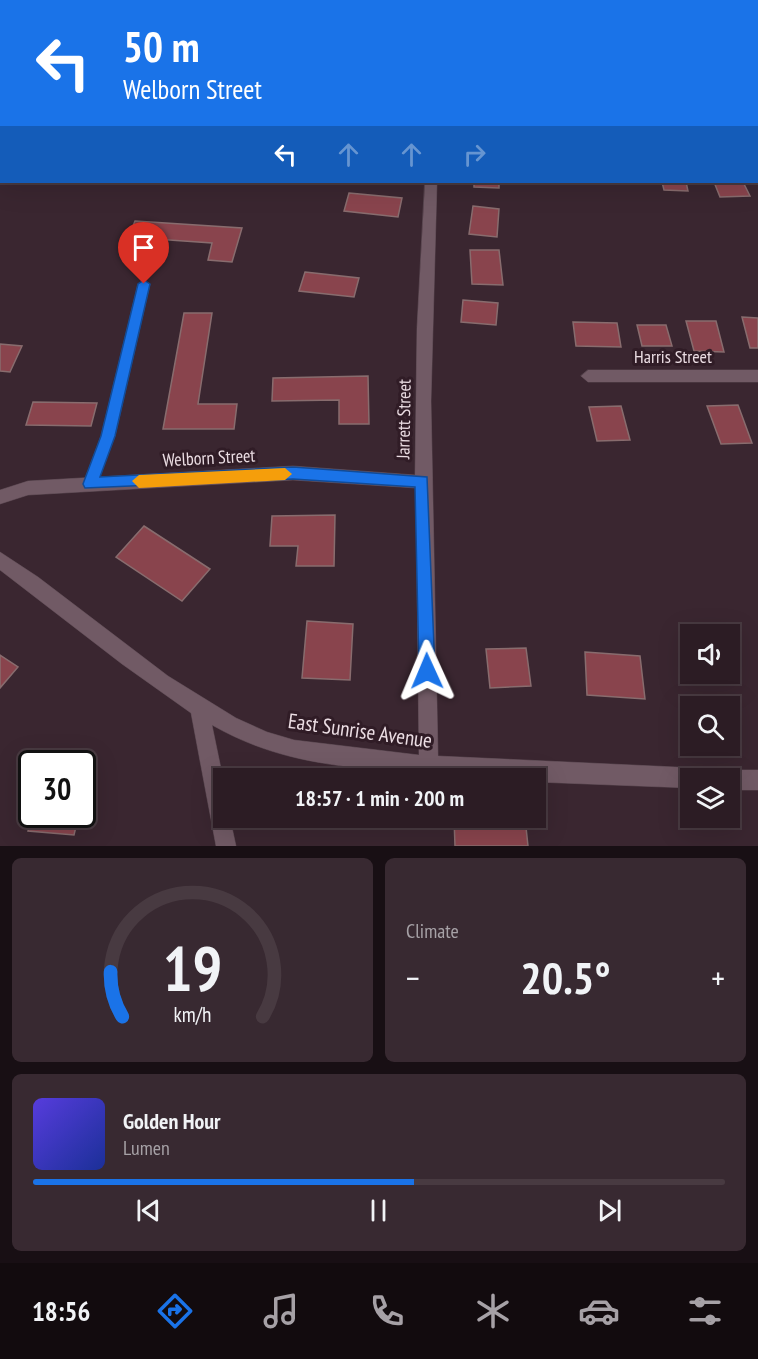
<!DOCTYPE html>
<html lang="en">
<head>
<meta charset="utf-8">
<style>
  body { margin:0; font-family:"PT Sans Narrow",sans-serif; background:#382931; color:#f1f3f6; height:100vh; display:flex; flex-direction:column; font-size:22px; white-space:nowrap }
  * { box-sizing:border-box; margin:0 }
  p { font-size:20px; color:#a6a1a6 }
  .icon { flex:none; width:33px; height:33px; fill:none; stroke:currentColor; stroke-width:2; stroke-linecap:round; stroke-linejoin:round }
  .map { position:relative; height:846px; overflow:hidden }
  .panel { display:flex; flex-direction:column; gap:12px; padding:12px; background:#180f14; flex:1 }
  .panel>* { flex:none }
  .banner { position:absolute; left:0px; top:0px; width:759px; height:183px; box-shadow:0 6px 24px #0002,0 0 0 2px #483a41; background:#1a73e8; color:#fff; overflow:hidden }
  .controls { position:absolute; left:680px; top:624px; display:grid; gap:12px }
  .controls a { display:grid; place-items:center; width:60px; height:60px; border-radius:0px; background:#2c1c24; box-shadow:0 6px 24px #0002,0 0 0 2px #483a41; font-size:30px }
  .speed { position:absolute; left:18px; top:750px; display:flex; gap:12px; font-size:30px; font-weight:700; text-align:center }
  .speed>* { display:grid; place-content:center; width:78px; height:78px; border-radius:50%; background:#2c1c24; box-shadow:0 6px 24px #0002,0 0 0 2px #483a41; line-height:1 }
  .speed .limit { border:3px solid #111; border-radius:9px; background:#fff; color:#111 }
  .pin { position:absolute; display:grid; place-items:center; width:51px; height:51px; color:#fff; margin:-62px -26px; border-radius:50% 50% 50% 0; rotate:-45deg; box-shadow:0 0 6px #0007 }
  .pin .icon { rotate:45deg }
  .me { position:absolute; width:66px; margin:-33px; rotate:359deg; stroke-linejoin:round; filter:drop-shadow(0 0 4px #0008) }
  .turn { display:flex; align-items:center; gap:21px; height:126px; padding:0 24px; font-size:27px }
  .turn .icon { width:78px; height:78px; stroke-width:2.5 }
  .turn b { display:block; font-size:42px; line-height:51px }
  .lanes { display:flex; align-items:center; height:57px; padding:0 24px; background:#0003; justify-content:center; gap:30px; direction:ltr }
  .lanes .off { opacity:.35 }
  .big { font-size:45px; font-weight:800; line-height:1.1 }
  .panel .widget { flex:1; display:flex; flex-direction:column; justify-content:center; gap:9px; min-width:0; padding:0 21px; border-radius:9px; background:#382931 }
  .panel .dial { align-items:center; gap:0 }
  .dial svg { height:156px; overflow:visible; fill:none; stroke:#483a41; stroke-width:7; stroke-linecap:round; text-anchor:middle }
  .dial text { fill:#f1f3f6; stroke:none }
  .song { display:flex; align-items:center; gap:18px }
  .cover { width:72px; height:72px; border-radius:9px; background:linear-gradient(135deg,hsl(250 70% 55%),hsl(230 70% 35%)) }
  .played { height:6px; border-radius:3px; background:linear-gradient(90deg,#1a73e8 55%,#483a41 55%) }
  .keys { display:flex; justify-content:space-around; direction:ltr }
  .heat { display:flex; justify-content:space-between; align-items:center; font-size:33px; direction:ltr }
  .panel .tiles { flex:1; display:grid; gap:12px; grid-template-columns:1fr 1fr }
  .widget:last-child { grid-column:span 2 }
  .trip { position:absolute; left:213px; top:768px; width:333px; height:60px; border-radius:0px; background:#2c1c24; box-shadow:0 6px 24px #0002,0 0 0 2px #483a41; font-weight:800; line-height:60px; text-align:center }
  .tabs { display:flex; height:96px; justify-content:space-around; align-items:center; background:#120b0e; color:#a6a1a6 }
  .tabs .icon { width:42px; height:42px }
  .tabs .selected { color:#1a73e8 }
  .tabs b { font-size:27px; color:#f1f3f6 }
  .map>svg:first-child { display:block }
  .building { fill:#89444d; stroke:#886c6e; stroke-width:1.5 }
  .lines { fill:none; stroke-linecap:round; stroke-linejoin:round }
  .lane-casing { stroke:#56444d; stroke-width:1 }
  .street-casing { stroke:#56444d; stroke-width:1 }
  .secondary-casing { stroke:#56444d; stroke-width:1 }
  .lane { fill:#715a65; fill-rule:evenodd }
  .street { fill:#715a65; fill-rule:evenodd }
  .secondary { fill:#715a65; fill-rule:evenodd }
  .route { fill:#1a73e8; stroke:#114b97; stroke-width:1.5 }
  .slow { fill:#f59e0b }
  .labels { text-anchor:middle; stroke-width:6; stroke-linejoin:round; paint-order:stroke }
  .street-label { font-size:18px; fill:#ebdde3; stroke:#301c26 }
  .near-street-label { font-size:21px; fill:#ebdde3; stroke:#301c26 }
</style>
</head>
<body>
<div class="map">
<svg width="758" height="846" viewBox="0 0 758 846">
  <rect width="100%" height="100%" fill="#3a2630"/>
  <!-- building -->
  <g class="building">
    <polygon points="0,0 59,0 2,2 2,12"/>
    <polygon points="474,182 499,182 499,188 474,187"/>
    <polygon points="662,182 686,182 688,191 664,190"/>
    <polygon points="714,182 743,182 750,196 720,197"/>
    <polygon points="349,193 402,198 398,217 344,211"/>
    <polygon points="473,206 499,209 497,237 469,234"/>
    <polygon points="135,221 242,228 232,262 208,260 212,243 155,239 149,256 122,254"/>
    <polygon points="470,250 499,250 503,285 472,284"/>
    <polygon points="305,272 359,278 354,297 299,291"/>
    <polygon points="463,300 498,303 496,325 461,322"/>
    <polygon points="184,313 212,313 198,404 237,404 234,429 163,429"/>
    <polygon points="742,317 758,318 758,348 750,348"/>
    <polygon points="686,321 716,321 724,352 694,351"/>
    <polygon points="573,322 617,323 621,347 576,346"/>
    <polygon points="637,325 666,325 672,346 642,346"/>
    <polygon points="0,344 22,346 10,372 0,371"/>
    <polygon points="368,376 369,424 339,424 339,400 272,401 273,378"/>
    <polygon points="33,402 97,403 91,426 26,425"/>
    <polygon points="738,405 752,443 721,444 707,406"/>
    <polygon points="621,406 630,440 597,441 589,407"/>
    <polygon points="335,515 334,566 296,566 298,546 270,546 272,516"/>
    <polygon points="144,526 210,569 182,601 116,557"/>
    <polygon points="307,621 353,624 350,680 302,678"/>
    <polygon points="526,648 531,686 490,688 486,649"/>
    <polygon points="585,652 640,656 645,699 587,695"/>
    <polygon points="0,655 18,667 0,688"/>
    <polygon points="32,814 79,814 74,835 28,831"/>
    <polygon points="454,818 525,818 528,846 455,846"/>
  </g>
  <g class="lines">
    <defs>
      <g id="lane">
        <rect x="0" y="15" width="2" height="6"/>
        <polygon points="2,69 2,76 0,77 0,70"/>
        <polygon points="144,280 150,284 115,436 97,484 95,488 90,490 85,488 83,484 101,436 138,284"/>
      </g>
      <g id="street">
        <rect x="0" y="78" width="2" height="6"/>
        <path d="M425,182h12l-6,219 7,355 259,12 7,3 3,7h-17v10l-154,-6v-4c-50,0 -98,-2 -147,-7 -66,-6 -119,-13 -177,-46l12,58v35h6l6,28h-20l-25,-133 -69,-49 -122,-94v-18l38,25 130,99 68,42 31,14 27,8 125,15 -3,-267 -123,-8 -265,15 -28,9v-14l28,-9 265,-15 122,9 2,-147z"/>
        <polygon points="588,370 758,370 758,382 588,382 581,376"/>
        <polygon points="729,770 758,770 758,790 729,790 729,778 720,778 722,773"/>
      </g>
      <g id="secondary">
        <polygon points="109,0 119,0 108,2"/>
        <polygon points="0,145 2,145 0,154"/>
      </g>
    </defs>
    <!-- lane casing -->
    <use href="#lane" class="lane-casing"/>
    <!-- street casing -->
    <use href="#street" class="street-casing"/>
    <!-- secondary casing -->
    <use href="#secondary" class="secondary-casing"/>
    <!-- lane -->
    <use href="#lane" class="lane"/>
    <!-- street -->
    <use href="#street" class="street"/>
    <!-- secondary -->
    <use href="#secondary" class="secondary"/>
  </g>
  <!-- route -->
  <polygon class="route" points="144,280 150,284 115,436 100,477 293,467 427,477 435,671 433,677 427,679 421,677 419,671 415,487 293,479 85,488 83,484 101,436 138,284"/>
  <!-- slow -->
  <polygon class="slow" points="285,468 292,474 285,480 139,488 132,481 139,475"/>
  <g class="labels">
    <!-- street labels -->
    <g class="street-label">
      <text x="673" y="363">Harris Street</text>
      <text transform="translate(404 419) rotate(-89)" y="6">Jarrett Street</text>
      <text transform="translate(209 458) rotate(-3)" y="6">Welborn Street</text>
    </g>
    <!-- near-street labels -->
    <g class="near-street-label">
      <text transform="translate(360 731) rotate(8)" y="7">East Sunrise Avenue</text>
    </g>
  </g>
</svg>
<div class="controls">
<a><svg class="icon" aria-label="sound" viewBox="0 0 24 24"><path d="M4 9h4l5-4v14l-5-4H4zM17 9q2 3 0 6"/></svg></a>
<a><svg class="icon" aria-label="search" viewBox="0 0 24 24"><circle cx="10" cy="10" r="6"/><path d="M15 15l6 6"/></svg></a>
<a><svg class="icon" aria-label="layers" viewBox="0 0 24 24"><path d="M12 4l9 5-9 5-9-5zM3 14l9 5 9-5"/></svg></a>
</div>
<div class="speed"><div class="limit">30</div></div>
<div class="pin" style="left:144px;top:284px;background:#d93025"><svg class="icon" aria-label="arrive" viewBox="0 0 24 24"><path d="M6 21V4h12l-3 4 3 4H6"/></svg></div>
<svg class="me" style="left:427px;top:671px" viewBox="-20 -20 40 40"><path d="M0-17L14 15 0 8-14 15z" fill="#1a73e8" stroke="#fff" stroke-width="4"/></svg>
<div class="trip">18:57 · 1 min · 200 m</div>
<div class="banner">
<div class="turn"><svg class="icon" aria-label="left" viewBox="0 0 24 24"><path d="M17 20v-9H6M10 6l-5 5 5 5"/></svg><div><b>50 m</b>Welborn Street</div></div>
<div class="lanes"><svg class="icon" aria-label="left" viewBox="0 0 24 24"><path d="M17 20v-9H6M10 6l-5 5 5 5"/></svg><svg class="icon off" aria-label="ahead" viewBox="0 0 24 24"><path d="M12 20V5M6 11l6-6 6 6"/></svg><svg class="icon off" aria-label="ahead" viewBox="0 0 24 24"><path d="M12 20V5M6 11l6-6 6 6"/></svg><svg class="icon off" aria-label="right" viewBox="0 0 24 24"><path d="M7 20v-9h11M14 6l5 5-5 5"/></svg></div>
</div>
</div>
<section class="panel">
<div class="tiles">
<div class="widget dial"><svg viewBox="0 0 100 80">
<path d="M14 69A42 42 0 1 1 86 69"/>
<path d="M14 69A42 42 0 0 1 8 46" stroke="#1a73e8"/>
<text x="50" y="56" font-size="32" font-weight="700">19</text>
<text x="50" y="72" font-size="11">km/h</text>
</svg></div>
<div class="widget"><p>Climate</p>
<div class="heat"><a>−</a><b class="big">20.5°</b><a>+</a></div>
</div>
<div class="widget">
<div class="song"><i class="cover"></i><div><b>Golden Hour</b><p>Lumen</p></div></div>
<div class="played"></div>
<div class="keys"><svg class="icon" aria-label="previous" viewBox="0 0 24 24"><path d="M18 5L8 12l10 7zM5 5v14"/></svg><svg class="icon" aria-label="pause" viewBox="0 0 24 24"><path d="M8 5v14M16 5v14"/></svg><svg class="icon" aria-label="next" viewBox="0 0 24 24"><path d="M6 5l10 7-10 7zM19 5v14"/></svg></div>
</div>
</div>
</section>
<nav class="tabs">
<b>18:56</b>
<svg class="icon selected" aria-label="directions" viewBox="0 0 24 24"><path d="M12 3l9 9-9 9-9-9zM9 14v-3h6M13 9l2 2-2 2"/></svg>
<svg class="icon" aria-label="music" viewBox="0 0 24 24"><path d="M9 18V5l10-2v13"/><circle cx="6" cy="18" r="3"/><circle cx="16" cy="16" r="3"/></svg>
<svg class="icon" aria-label="phone" viewBox="0 0 24 24"><path d="M5 4h4l2 5-3 2q2 4 5 5l2-3 5 2v4C11 20 4 13 5 4z"/></svg>
<svg class="icon" aria-label="climate" viewBox="0 0 24 24"><path d="M12 3v18M4 7l16 10M4 17L20 7"/></svg>
<svg class="icon" aria-label="car" viewBox="0 0 24 24"><path d="M5 17H2v-5l4-1 3-4h7l3 4 3 1v5h-3M9 17h6M6 11h13"/><circle cx="7" cy="17" r="2"/><circle cx="17" cy="17" r="2"/></svg>
<svg class="icon" aria-label="filters" viewBox="0 0 24 24"><path d="M4 7h16M4 17h16"/><circle cx="9" cy="7" r="2"/><circle cx="15" cy="17" r="2"/></svg>
</nav>
</body>
</html>
